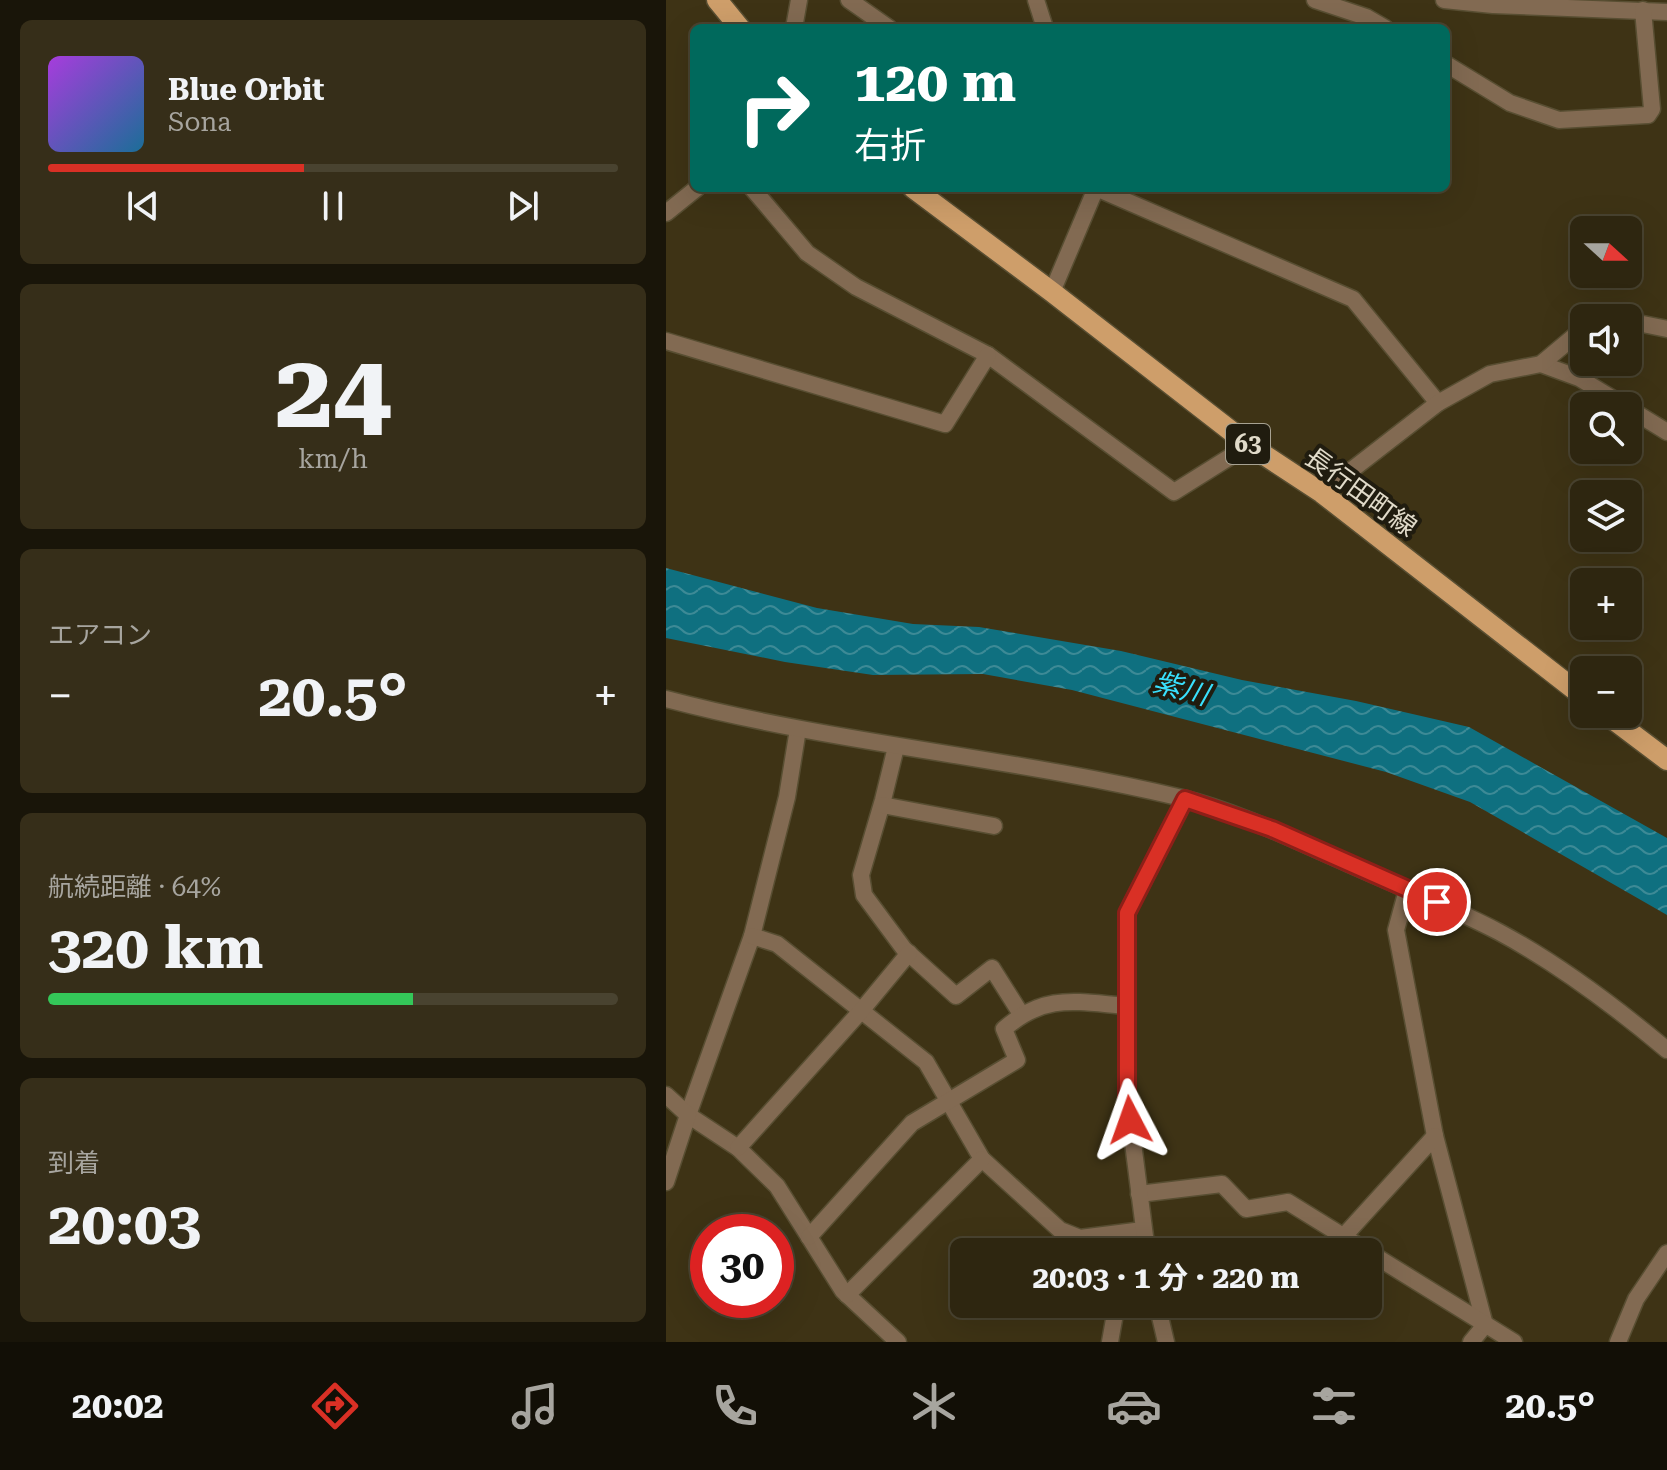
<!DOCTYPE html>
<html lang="ja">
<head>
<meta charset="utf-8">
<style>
  body { margin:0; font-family:"Roboto Serif","Noto Sans JP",serif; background:#362e19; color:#f1f3f6; height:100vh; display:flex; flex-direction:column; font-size:30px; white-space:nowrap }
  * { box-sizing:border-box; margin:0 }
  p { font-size:26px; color:#a7a59f }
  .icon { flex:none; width:44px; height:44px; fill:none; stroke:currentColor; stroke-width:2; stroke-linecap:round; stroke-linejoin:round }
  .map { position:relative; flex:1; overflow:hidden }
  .panel { display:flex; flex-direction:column; gap:20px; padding:20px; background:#191509; width:666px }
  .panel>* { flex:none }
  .top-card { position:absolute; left:24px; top:24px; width:760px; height:168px; border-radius:12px; box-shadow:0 8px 32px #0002,0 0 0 2px #494330; background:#00695c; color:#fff; overflow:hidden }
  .needle { width:52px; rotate:111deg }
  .tools { position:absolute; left:904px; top:216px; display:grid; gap:16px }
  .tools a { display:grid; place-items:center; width:72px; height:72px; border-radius:12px; background:#2e2610; box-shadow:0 8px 32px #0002,0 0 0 2px #494330; font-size:40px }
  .speed { position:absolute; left:24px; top:1214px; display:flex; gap:16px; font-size:40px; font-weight:700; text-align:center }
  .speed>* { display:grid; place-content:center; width:104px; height:104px; border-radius:50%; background:#2e2610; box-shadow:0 8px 32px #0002,0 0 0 2px #494330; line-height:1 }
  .speed .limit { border:12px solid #d22; background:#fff; color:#111 }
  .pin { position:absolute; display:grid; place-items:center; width:68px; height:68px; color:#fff; margin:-34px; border:4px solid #fff; border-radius:50%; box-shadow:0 2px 8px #0007 }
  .me { position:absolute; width:88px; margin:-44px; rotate:356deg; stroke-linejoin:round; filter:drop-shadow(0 0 6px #0008) }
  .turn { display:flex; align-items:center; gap:28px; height:168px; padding:0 32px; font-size:36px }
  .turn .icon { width:104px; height:104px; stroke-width:2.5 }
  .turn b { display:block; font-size:56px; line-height:68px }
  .big { font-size:60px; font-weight:700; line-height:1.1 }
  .panel .card { flex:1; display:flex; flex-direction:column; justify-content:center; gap:12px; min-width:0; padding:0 28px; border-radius:12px; background:#362e19 }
  .panel .dial { align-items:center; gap:0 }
  .dial b { font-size:104px; line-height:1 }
  .song { display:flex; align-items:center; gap:24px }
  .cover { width:96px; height:96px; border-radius:12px; background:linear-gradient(135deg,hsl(280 70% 55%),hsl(200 70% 35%)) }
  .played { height:8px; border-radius:4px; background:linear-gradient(90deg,#d93025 45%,#494330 45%) }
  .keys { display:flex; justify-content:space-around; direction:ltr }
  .heat { display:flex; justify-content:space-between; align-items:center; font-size:44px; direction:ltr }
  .charge { height:12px; border-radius:6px; background:linear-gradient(90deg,#34c759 64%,#494330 0) }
  .trip { position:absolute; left:284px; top:1238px; width:432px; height:80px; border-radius:12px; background:#2e2610; box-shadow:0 8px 32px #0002,0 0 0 2px #494330; font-weight:700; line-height:80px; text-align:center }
  .dock { display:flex; height:128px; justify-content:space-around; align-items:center; background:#120f06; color:#a7a59f }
  .dock .icon { width:56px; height:56px }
  .dock .on { color:#d93025 }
  .dock b { font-size:36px; color:#f1f3f6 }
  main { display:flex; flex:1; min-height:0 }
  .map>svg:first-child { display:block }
  .water { fill:url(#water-waves) }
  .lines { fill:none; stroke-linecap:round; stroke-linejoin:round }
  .minor-casing { stroke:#584e32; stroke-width:19 }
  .tertiary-casing { stroke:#584e32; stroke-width:19 }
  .primary-casing { stroke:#584e32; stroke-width:23 }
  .minor { stroke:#826a52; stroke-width:16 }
  .tertiary { stroke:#826a52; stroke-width:16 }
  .primary { stroke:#ce9e6a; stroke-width:20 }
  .route-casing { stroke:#8d1f18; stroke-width:20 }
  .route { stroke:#d93025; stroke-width:14 }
  .labels { text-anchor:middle; stroke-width:8; stroke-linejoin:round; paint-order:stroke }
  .shield { fill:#201c0f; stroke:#a7a292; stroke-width:2 }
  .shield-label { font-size:24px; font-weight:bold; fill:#e1dbca }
  .street-label { font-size:26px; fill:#e1dbca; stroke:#201c0f }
  .water-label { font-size:28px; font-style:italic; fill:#39e0fd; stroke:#201c0f }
</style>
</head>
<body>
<main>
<section class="panel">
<div class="card">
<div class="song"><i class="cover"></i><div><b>Blue Orbit</b><p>Sona</p></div></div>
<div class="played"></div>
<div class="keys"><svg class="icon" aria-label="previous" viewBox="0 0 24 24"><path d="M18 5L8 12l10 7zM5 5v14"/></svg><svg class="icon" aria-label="pause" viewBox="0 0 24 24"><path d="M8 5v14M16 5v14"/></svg><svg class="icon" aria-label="next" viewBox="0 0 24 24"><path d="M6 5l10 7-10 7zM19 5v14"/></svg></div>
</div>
<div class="card dial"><b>24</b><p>km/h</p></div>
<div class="card"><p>エアコン</p>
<div class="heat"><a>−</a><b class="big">20.5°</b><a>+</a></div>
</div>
<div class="card"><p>航続距離 · 64%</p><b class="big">320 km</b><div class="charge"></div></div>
<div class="card"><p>到着</p><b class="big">20:03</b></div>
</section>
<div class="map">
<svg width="1001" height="1342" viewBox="0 0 1001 1342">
  <defs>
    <pattern id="water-waves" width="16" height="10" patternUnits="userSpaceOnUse" patternTransform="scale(2)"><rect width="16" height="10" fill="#0f7080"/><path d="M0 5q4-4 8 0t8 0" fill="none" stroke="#3d8a96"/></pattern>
  </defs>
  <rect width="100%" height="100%" fill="#3e3315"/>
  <!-- water -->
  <polygon class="water" points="0,568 151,608 247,624 313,627 455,651 576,680 690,701 803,727 1001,838 1001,915 804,802 720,772 406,690 317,674 207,675 119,662 0,638"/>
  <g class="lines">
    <defs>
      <g id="minor">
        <polyline points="183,0 223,28"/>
        <polyline points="370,0 379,28"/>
        <polyline points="649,0 700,17 719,28"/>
        <polyline points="778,0 827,5 1001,12"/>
        <polyline points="128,28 133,0"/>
        <polyline points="780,64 844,103 893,120 982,115 986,109 977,10"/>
        <polyline points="86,188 141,253 190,287 322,355 508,492 583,445"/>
        <polyline points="430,188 687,299 772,403"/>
        <polyline points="386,292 430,188"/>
        <polyline points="929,318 933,315 947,318"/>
        <polyline points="962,321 1001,329"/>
        <polyline points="0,341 279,424 322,355"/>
        <polyline points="875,364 913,378 959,406"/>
        <polyline points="962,408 1001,432"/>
        <polyline points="656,493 772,403 824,374 875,364 918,328"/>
        <polyline points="132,729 121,797 86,936 22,1115 72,1148 111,1186 177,1291 232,1342"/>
        <polyline points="230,747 217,800 195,875 198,895 238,949 290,996 326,968 355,1014"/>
        <polyline points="216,805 328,826"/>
        <polyline points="741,890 730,930 769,1136 819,1325 805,1342"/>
        <polyline points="86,936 111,944 260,1062 316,1159 394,1230 414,1238 477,1230"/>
        <polyline points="72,1148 195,1011 243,953"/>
        <polyline points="473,1194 556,1184 580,1209 622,1202 848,1342"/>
        <polyline points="678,1236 769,1136"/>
        <path d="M143,1237l103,-114 105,-63 -13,-31c41,-36 72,-27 122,-23"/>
        <polyline points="481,1252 461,1096 461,913 519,799"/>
        <polyline points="181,1295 316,1159"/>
        <polyline points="491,1304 500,1342"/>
        <polyline points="444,1342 450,1308 489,1304"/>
        <polyline points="952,1342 970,1299 1001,1253"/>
      </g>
      <g id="tertiary">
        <polyline points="0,213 31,188"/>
        <path d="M0,699c170,45 345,58 516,99 56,14 110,41 163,64 51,23 104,44 154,70 56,30 119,77 168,118"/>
        <polyline points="0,1095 22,1115 0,1182"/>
      </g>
      <g id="primary">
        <polyline points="51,0 74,28"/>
        <polyline points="247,188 386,292 583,445 656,493 918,697"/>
        <polyline points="940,714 1001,760"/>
      </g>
    </defs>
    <!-- minor casing -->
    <use href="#minor" class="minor-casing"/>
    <!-- tertiary casing -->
    <use href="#tertiary" class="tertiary-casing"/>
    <!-- primary casing -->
    <use href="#primary" class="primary-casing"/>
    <!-- minor -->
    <use href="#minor" class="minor"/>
    <!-- tertiary -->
    <use href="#tertiary" class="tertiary"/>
    <!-- primary -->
    <use href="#primary" class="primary"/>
  </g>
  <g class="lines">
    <defs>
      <polyline id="route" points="464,1120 461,1096 461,913 519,799 606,829 771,902"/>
    </defs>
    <!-- route casing -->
    <use href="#route" class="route-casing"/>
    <!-- route -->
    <use href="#route" class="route"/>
  </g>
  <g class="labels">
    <!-- shield labels -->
    <rect class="shield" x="560" y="424" width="44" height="40" rx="6"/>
    <g class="shield-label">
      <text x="582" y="452">63</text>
    </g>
    <!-- street labels -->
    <g class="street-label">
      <text transform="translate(695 492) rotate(36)" y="9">長行田町線</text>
    </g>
    <!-- water labels -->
    <g class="water-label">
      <text transform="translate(515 688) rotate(15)" y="10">紫川</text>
    </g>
  </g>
</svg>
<div class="tools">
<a><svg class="needle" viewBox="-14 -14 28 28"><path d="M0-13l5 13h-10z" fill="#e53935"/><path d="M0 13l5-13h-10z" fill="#a7a59f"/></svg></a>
<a><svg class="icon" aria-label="sound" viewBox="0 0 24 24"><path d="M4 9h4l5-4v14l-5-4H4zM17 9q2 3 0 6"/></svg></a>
<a><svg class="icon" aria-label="search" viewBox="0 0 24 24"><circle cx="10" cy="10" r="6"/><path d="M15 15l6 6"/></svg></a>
<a><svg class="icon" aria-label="layers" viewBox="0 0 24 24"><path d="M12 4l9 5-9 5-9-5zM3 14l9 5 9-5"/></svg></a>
<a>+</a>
<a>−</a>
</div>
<div class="speed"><div class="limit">30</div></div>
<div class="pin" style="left:771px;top:902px;background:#d93025"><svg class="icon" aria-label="arrive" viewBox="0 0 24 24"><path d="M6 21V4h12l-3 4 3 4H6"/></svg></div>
<svg class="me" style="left:464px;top:1120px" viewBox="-20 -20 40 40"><path d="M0-17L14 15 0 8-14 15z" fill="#d93025" stroke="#fff" stroke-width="4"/></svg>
<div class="trip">20:03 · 1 分 · 220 m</div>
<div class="top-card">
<div class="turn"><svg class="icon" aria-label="right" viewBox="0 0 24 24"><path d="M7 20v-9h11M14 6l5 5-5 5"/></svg><div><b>120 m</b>右折</div></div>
</div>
</div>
</main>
<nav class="dock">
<b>20:02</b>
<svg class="icon on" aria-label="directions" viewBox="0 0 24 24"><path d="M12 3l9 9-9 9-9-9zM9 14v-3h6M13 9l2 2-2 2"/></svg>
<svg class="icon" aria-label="music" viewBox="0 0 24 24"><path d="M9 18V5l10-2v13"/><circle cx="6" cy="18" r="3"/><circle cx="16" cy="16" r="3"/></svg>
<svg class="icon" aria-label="phone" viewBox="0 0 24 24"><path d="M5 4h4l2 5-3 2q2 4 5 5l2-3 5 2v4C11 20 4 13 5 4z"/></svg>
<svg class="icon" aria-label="climate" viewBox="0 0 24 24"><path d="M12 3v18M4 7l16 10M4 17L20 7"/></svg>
<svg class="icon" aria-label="car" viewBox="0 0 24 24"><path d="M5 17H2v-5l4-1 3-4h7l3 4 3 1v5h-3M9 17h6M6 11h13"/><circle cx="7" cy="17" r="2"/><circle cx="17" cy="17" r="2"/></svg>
<svg class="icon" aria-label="filters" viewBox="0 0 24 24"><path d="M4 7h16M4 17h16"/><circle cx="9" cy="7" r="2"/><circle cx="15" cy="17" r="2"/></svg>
<b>20.5°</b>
</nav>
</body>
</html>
